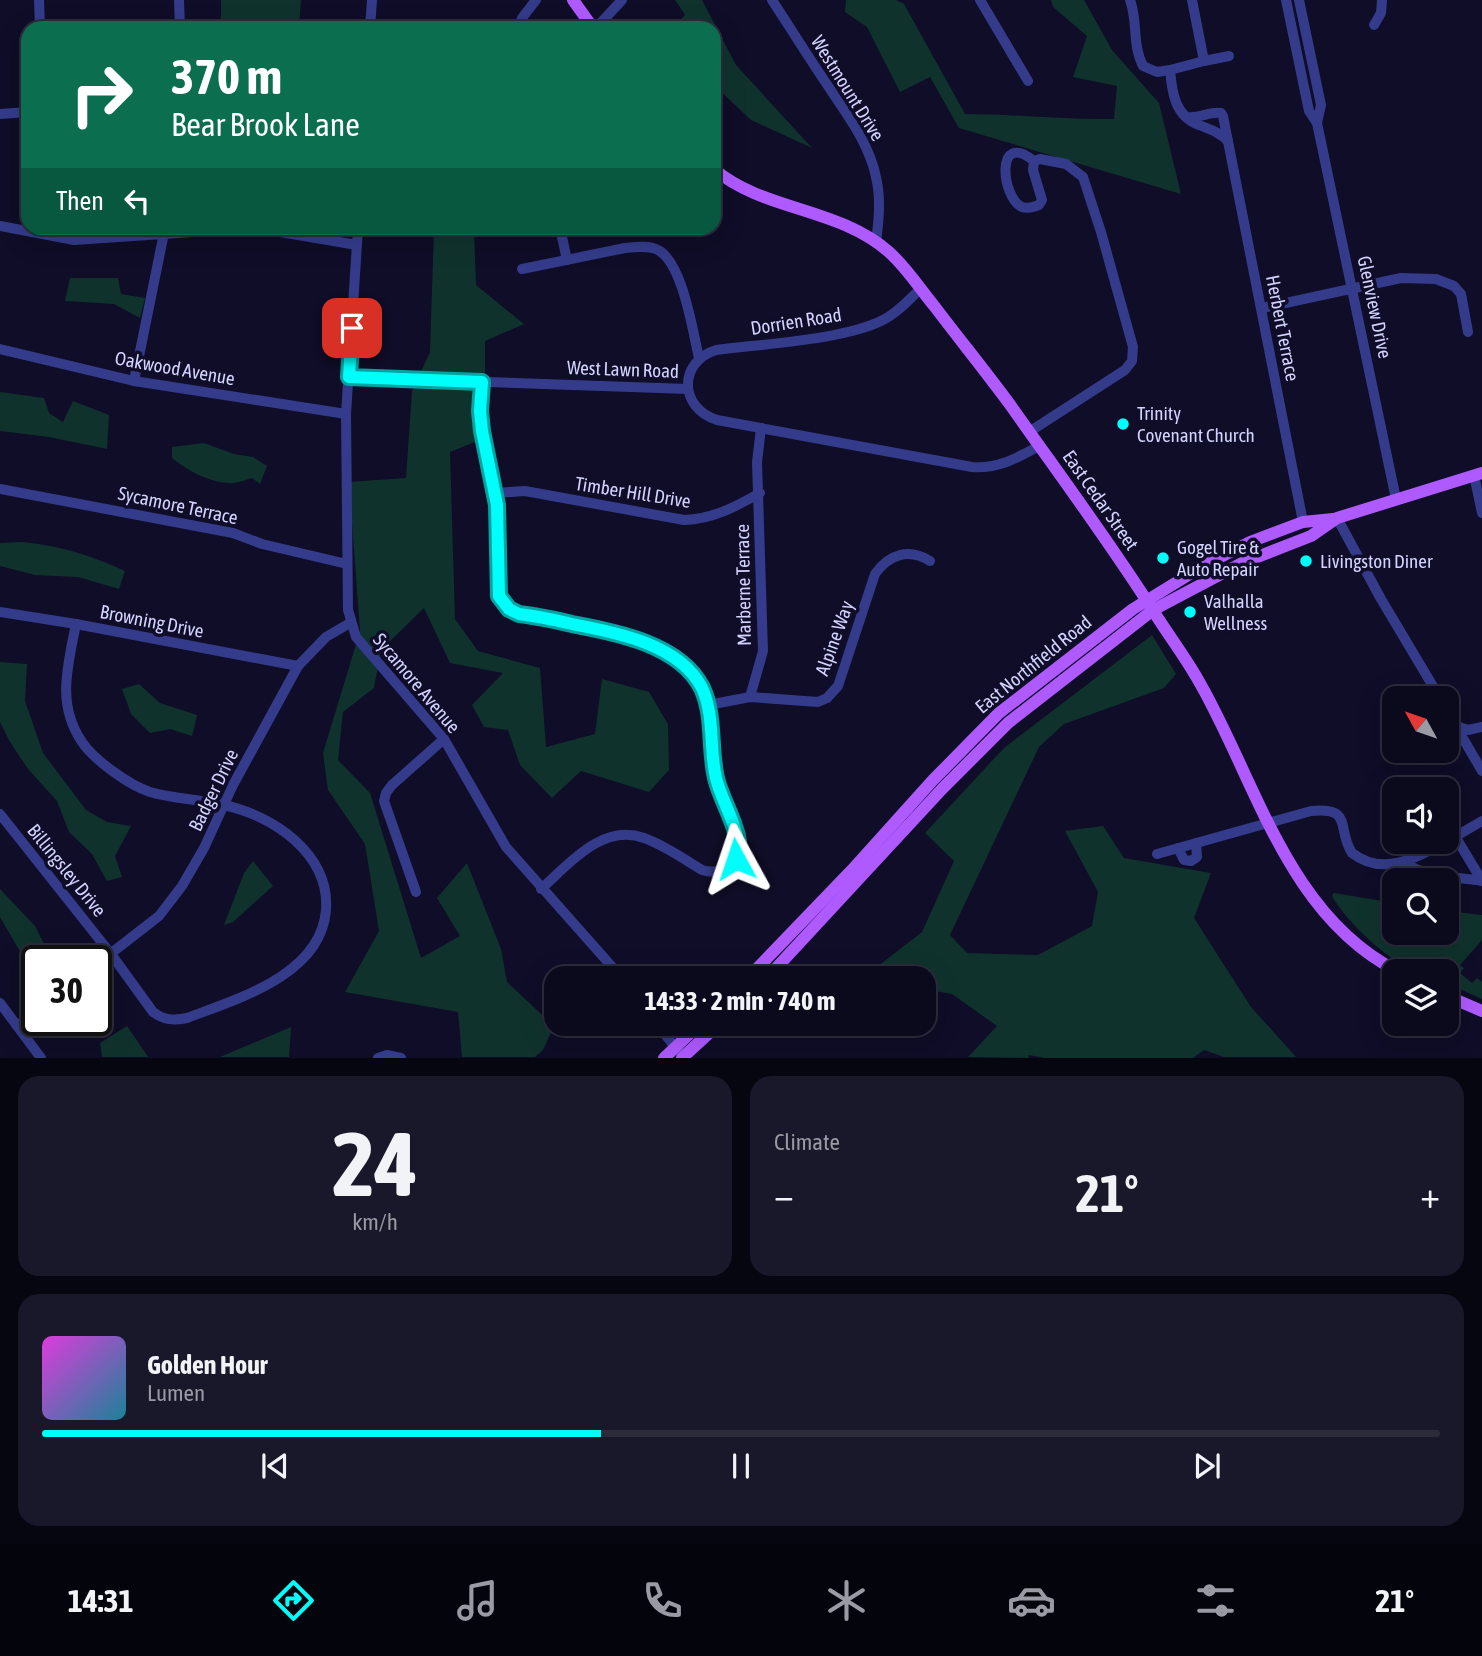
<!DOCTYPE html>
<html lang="en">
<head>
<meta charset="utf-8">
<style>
  body { margin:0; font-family:"Asap Condensed",sans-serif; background:#19182a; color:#f1f3f6; height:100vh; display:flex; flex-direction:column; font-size:26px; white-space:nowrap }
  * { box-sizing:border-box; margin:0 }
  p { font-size:23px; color:#9a9aa4 }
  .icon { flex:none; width:38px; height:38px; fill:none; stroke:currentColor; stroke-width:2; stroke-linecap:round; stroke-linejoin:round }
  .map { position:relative; height:1058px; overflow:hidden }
  .drawer { display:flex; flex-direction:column; gap:18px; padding:18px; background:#060610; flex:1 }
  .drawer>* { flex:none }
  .top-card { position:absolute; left:21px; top:21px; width:700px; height:214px; border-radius:21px; box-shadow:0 7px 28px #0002,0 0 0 2px #2b2b3b; background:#0b6e4f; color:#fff; overflow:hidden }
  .needle { width:46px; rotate:310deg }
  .tools { position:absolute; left:1382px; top:686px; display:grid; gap:14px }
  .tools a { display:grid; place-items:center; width:77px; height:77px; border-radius:14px; background:#0b0a1d; box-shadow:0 7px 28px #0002,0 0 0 2px #2b2b3b; font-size:35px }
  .speed { position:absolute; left:21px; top:945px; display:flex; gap:14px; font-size:35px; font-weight:700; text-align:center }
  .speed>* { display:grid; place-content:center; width:91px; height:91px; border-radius:50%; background:#0b0a1d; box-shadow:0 7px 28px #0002,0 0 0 2px #2b2b3b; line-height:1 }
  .speed .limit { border:4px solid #111; border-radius:10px; background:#fff; color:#111 }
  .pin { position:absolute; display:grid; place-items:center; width:60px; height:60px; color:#fff; margin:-30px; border-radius:14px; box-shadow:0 4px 10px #0006 }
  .me { position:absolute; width:77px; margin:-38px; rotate:355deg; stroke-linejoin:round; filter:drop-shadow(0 0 5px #0008) }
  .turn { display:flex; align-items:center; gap:24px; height:147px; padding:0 35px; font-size:32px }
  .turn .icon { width:91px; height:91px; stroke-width:2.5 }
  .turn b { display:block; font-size:49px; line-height:60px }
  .then { display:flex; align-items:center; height:66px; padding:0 35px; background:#0003; gap:14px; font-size:26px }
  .big { font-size:52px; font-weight:700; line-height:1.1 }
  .drawer .widget { flex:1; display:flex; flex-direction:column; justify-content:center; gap:10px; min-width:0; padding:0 24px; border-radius:21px; background:#19182a }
  .drawer .dial { align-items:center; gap:0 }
  .dial b { font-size:91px; line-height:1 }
  .song { display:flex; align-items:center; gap:21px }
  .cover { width:84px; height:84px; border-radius:10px; background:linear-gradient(135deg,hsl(300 70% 55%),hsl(190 70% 35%)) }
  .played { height:7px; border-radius:4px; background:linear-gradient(90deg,#00fefb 40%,#2b2b3b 40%) }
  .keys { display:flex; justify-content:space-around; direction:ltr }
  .heat { display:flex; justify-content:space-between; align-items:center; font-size:38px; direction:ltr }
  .drawer .tiles { flex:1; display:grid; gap:18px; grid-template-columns:1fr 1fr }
  .widget:last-child { grid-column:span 2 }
  .trip { position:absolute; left:544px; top:966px; width:392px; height:70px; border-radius:21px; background:#0b0a1d; box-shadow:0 7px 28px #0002,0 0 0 2px #2b2b3b; font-weight:700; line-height:70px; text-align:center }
  .tab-bar { display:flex; height:112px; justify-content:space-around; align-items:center; background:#04040c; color:#9a9aa4 }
  .tab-bar .icon { width:49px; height:49px }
  .tab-bar .active { color:#00fefb }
  .tab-bar b { font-size:32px; color:#f1f3f6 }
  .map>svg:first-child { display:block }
  .green { fill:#10322d }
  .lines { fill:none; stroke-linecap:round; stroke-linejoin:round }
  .minor { stroke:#343b8a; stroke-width:10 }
  .major { stroke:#af5aff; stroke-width:12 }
  .route-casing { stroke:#00a5a3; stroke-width:18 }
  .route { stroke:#00fefb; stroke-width:12 }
  .poi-dot { fill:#00fefb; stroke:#0f0d27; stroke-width:2.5 }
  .labels { text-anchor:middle; stroke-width:7; stroke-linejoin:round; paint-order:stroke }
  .street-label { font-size:19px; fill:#d3d3ff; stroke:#0f0d27 }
  .poi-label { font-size:19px; fill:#d3d3ff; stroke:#0f0d27; text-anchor:start }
</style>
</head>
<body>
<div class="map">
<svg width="1482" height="1058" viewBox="0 0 1482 1058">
  <rect width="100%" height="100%" fill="#0f0d27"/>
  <!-- green -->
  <g class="green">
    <polygon points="221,0 301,0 299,28 221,28"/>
    <polygon points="675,0 702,0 736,65 812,148 751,120 714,85 714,28 671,28 685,15"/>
    <path d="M846,0h50l8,4 61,110c50,0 99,6 149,5l3,-33 -44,-9 14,-41 -34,-29 -2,-7h33l28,50 47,53 22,91 -222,-66 -29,-51 -30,15 -33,-65 -22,-15z"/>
    <polygon points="434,228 474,228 476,285 524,324 485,341 485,438 450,452 455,619 478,651 540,668 546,747 595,734 602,679 649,692 668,724 669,770 649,792 581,771 552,798 520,765 508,730 484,727 472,705 503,673 450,663 424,608 381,650 374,688 343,712 338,760 370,793 421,958 460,936 437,898 467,863 501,949 507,982 554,1026 543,1050 535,1057 462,1057 458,1012 345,992 379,931 365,844 328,790 323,753 360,631 349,482 406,478 412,391 430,352"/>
    <polygon points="70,278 118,278 121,294 145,298 140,318 114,304 65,301"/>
    <polygon points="0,392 44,398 49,413 63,422 73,401 109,415 107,449 49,437 0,431"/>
    <path d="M204,443l30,11 19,3 14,9 -7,18 -8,-6c-7,2 -16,6 -23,5 -21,-1 -41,-12 -57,-25v-11z"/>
    <path d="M22,542c40,4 67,13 103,29l-6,18 -41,-12 -43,-2 -35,-9v-23z"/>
    <polygon points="1152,635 1176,674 1164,688 1064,724 1039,747 950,935 967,953 1038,955 1092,926 1098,892 1065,831 1103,826 1124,858 1211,873 1194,918 1251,1007 1296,1057 1224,1057 1204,1050 1193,1058 1045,1058 1029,1055 1028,1058 968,1057 997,1026 952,994 924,989 924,978 875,978 873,970 922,932 954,861 925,833 1004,748"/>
    <polygon points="0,662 27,664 25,701 43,753 86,810 107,822 131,826 115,856 122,877 107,881 92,854 69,832 57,801 28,769 10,742 0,722"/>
    <polygon points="139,684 160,703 197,715 192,736 170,729 150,733 131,714 122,689"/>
    <polygon points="253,861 273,886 233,922 224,925 244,873"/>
    <polygon points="0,889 35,926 51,958 37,961 37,964 29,967 0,917"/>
    <path d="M1334,893l61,10v30h52v-22l35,4v25l-22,25 4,3 -4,5 12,10 5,-5 5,4v17l-35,-16v-12c-8,0 -19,2 -28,0 -27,-5 -74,-51 -87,-75z"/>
    <polygon points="127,1026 148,1057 102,1057 100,1043"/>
    <polygon points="291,1027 289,1057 220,1057"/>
  </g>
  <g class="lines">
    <!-- minor -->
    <g class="minor">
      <polyline points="39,0 40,28"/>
      <polyline points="179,0 180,28"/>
      <path d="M772,0c19,29 37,58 56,86 19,29 41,57 48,91 5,22 3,42 0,65"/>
      <polyline points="980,0 1028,81"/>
      <path d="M1130,0c8,21 2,45 13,66l14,6 13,-2"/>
      <path d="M1192,0l12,61 -34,9c2,23 5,46 29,55 12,5 20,7 29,16"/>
      <polyline points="1286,0 1309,111 1317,123 1396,499"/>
      <polyline points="1299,0 1321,105 1317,123"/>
      <polyline points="1374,25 1381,13 1382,0"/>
      <polyline points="370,28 372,0"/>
      <polyline points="518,28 522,18 536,0"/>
      <polyline points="596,28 622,0"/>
      <polyline points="1204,61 1229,56"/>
      <polyline points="0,114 28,112"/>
      <path d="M1186,117c13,2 24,-6 35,-4l2,3 80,406"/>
      <polyline points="0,226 74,240 252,228"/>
      <polyline points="257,228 357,245"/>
      <polyline points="358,228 346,414 348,610 356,637 444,739 506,847 622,978"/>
      <polyline points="560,228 567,260"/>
      <path d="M522,269l103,-21c10,-1 24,-3 33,2 25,13 35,83 41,108"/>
      <path d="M920,289c-11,11 -23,24 -37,31 -39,20 -122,24 -167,30 -38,12 -37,58 1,70l255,47c26,2 45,-9 67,-21"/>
      <polyline points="1262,308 1401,278 1436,279 1454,286 1461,294 1468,332"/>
      <polyline points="0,349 134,381 346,414"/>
      <polyline points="349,377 688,389"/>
      <polyline points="134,381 165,228"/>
      <path d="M482,381l-2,30 2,20 15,74 2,91 10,13 10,5 104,20c49,17 80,35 88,90 2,17 1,35 5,53 4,23 18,44 23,66 -1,21 -17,33 -37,27 -18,-11 -38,-25 -58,-32 -42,-15 -75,26 -103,51"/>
      <path d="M1029,432l96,-62 7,-9 1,-14 -32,-115 -18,-55 -17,-13 -26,-5 -6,2c-40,-32 -32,38 -12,46 6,2 11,0 17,-2l3,-5 -9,-30 1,-9"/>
      <polyline points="1474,475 1482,513"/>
      <polyline points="0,489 233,533 262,544 347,564"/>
      <path d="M495,493l30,-2 159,29c29,-1 51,-13 76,-27"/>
      <polyline points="1337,518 1381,599 1440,698"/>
      <polyline points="0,612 76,624 298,666"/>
      <polyline points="750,697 763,651 757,462 761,428"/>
      <path d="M708,705l42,-8 68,5 9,-4 11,-12 37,-112c14,-20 34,-26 55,-13"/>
      <polyline points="1447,711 1482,771"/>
      <polyline points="1456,726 1468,730 1482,727"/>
      <path d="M0,814l111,140 42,58c11,8 20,9 34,6 50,-19 134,-43 139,-108 4,-56 -53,-95 -103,-105 -24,-6 -50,-6 -73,-13 -21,-7 -56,-32 -68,-50 -26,-38 -14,-77 -6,-118"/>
      <polyline points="1455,836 1482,881"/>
      <polyline points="1451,839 1482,821"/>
      <polyline points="1178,848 1184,860 1191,861 1197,857 1196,843"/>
      <path d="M1157,854l154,-43c43,-4 25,17 41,42 31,24 64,5 93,-11"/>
      <path d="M1406,862c10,14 58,16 76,19"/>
      <polyline points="416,892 384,801 386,793 392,785 444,739"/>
      <polyline points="96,965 159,916 182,886 204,848 233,785 298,666 326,637 350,623"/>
      <polyline points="0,1003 41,1058"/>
      <polyline points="657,1024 678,1051"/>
      <polyline points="17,1026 37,1011"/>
      <polyline points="378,1058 387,1055 401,1058"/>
    </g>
    <!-- major -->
    <g class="major">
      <polyline points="573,0 593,28"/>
      <path d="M714,169c49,42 124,38 175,83 18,16 31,37 46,55 25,33 51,65 76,99 48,68 98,135 143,206 15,24 33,47 47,73 56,99 87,230 196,286"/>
      <polyline points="748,978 852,870 933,780 999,713 1133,609 1203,566 1250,542 1303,522 1333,519"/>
      <polyline points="767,978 942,789 1008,723 1153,610 1242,563 1311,536 1337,518 1482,473"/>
      <polyline points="1447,996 1482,1011"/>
      <polyline points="664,1058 700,1024"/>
      <polyline points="682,1058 719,1024"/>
    </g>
  </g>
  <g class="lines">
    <defs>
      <path id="route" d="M352,328l-3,49 133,5 -2,29 2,20 15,74 2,91 10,13 10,5c18,2 36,6 53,10 43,8 108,20 130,64 13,28 7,61 14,90 5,24 30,59 20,81"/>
    </defs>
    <!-- route casing -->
    <use href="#route" class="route-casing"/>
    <!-- route -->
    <use href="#route" class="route"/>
  </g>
  <!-- markers -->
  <g class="poi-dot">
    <circle cx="1123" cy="424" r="7"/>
    <circle cx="1163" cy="558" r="7"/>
    <circle cx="1306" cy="561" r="7"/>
    <circle cx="1190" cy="612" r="7"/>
  </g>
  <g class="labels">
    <!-- street labels -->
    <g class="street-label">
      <text transform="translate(848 88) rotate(58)" y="7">Westmount Drive</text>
      <text transform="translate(1375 307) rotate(78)" y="7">Glenview Drive</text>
      <text transform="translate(796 321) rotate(-9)" y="7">Dorrien Road</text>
      <text transform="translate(1283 328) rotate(79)" y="7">Herbert Terrace</text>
      <text transform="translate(175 368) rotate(10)" y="7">Oakwood Avenue</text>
      <text transform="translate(623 369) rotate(2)" y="7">West Lawn Road</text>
      <text transform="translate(633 492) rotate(9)" y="7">Timber Hill Drive</text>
      <text transform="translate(1101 500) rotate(55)" y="7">East Cedar Street</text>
      <text transform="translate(178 505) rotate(12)" y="7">Sycamore Terrace</text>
      <text transform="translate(743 585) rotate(-91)" y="7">Marberne Terrace</text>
      <text transform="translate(152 621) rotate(11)" y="7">Browning Drive</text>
      <text transform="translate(834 638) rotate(-70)" y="7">Alpine Way</text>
      <text transform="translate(1033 664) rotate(-39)" y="7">East Northfield Road</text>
      <text transform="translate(417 683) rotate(50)" y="7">Sycamore Avenue</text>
      <text transform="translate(213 790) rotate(-64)" y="7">Badger Drive</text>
      <text transform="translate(67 870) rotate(51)" y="7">Billingsley Drive</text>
    </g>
    <!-- poi labels -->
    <g class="poi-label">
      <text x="1137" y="420">Trinity<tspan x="1137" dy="22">Covenant Church</tspan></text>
      <text x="1177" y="554">Gogel Tire &amp;<tspan x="1177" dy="22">Auto Repair</tspan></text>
      <text x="1320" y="568">Livingston Diner</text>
      <text x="1204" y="608">Valhalla<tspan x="1204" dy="22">Wellness</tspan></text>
    </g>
  </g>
</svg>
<div class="tools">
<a><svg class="needle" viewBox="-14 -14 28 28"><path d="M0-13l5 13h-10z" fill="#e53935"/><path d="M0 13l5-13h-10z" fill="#9a9aa4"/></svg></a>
<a><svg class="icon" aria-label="sound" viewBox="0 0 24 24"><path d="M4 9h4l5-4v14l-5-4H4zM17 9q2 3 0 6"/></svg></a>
<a><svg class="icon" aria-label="search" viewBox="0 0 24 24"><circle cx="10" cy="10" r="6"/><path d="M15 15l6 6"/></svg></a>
<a><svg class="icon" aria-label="layers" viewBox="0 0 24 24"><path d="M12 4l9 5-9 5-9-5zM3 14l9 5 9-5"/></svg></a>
</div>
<div class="speed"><div class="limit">30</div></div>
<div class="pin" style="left:352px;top:328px;background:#d93025"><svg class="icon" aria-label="arrive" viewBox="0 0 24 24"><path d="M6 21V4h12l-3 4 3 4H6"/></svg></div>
<svg class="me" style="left:736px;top:859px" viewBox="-20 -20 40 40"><path d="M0-17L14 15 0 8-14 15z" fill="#00fefb" stroke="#fff" stroke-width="4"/></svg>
<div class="trip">14:33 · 2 min · 740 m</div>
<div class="top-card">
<div class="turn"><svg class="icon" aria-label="right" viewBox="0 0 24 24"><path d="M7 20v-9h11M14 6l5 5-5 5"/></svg><div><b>370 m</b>Bear Brook Lane</div></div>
<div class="then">Then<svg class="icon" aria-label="left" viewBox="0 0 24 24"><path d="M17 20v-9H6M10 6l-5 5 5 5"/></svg></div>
</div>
</div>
<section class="drawer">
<div class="tiles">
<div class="widget dial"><b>24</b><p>km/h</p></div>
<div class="widget"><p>Climate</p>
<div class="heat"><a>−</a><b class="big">21°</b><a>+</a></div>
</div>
<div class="widget">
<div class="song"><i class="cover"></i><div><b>Golden Hour</b><p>Lumen</p></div></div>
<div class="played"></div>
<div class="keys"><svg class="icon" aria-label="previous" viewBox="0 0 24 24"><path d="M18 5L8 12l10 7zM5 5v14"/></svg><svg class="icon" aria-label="pause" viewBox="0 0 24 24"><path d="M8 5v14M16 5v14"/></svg><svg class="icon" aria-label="next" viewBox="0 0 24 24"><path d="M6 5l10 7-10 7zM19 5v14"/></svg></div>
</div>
</div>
</section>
<nav class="tab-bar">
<b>14:31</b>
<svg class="icon active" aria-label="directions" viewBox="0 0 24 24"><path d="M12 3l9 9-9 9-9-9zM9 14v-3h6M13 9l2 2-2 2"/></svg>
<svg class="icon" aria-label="music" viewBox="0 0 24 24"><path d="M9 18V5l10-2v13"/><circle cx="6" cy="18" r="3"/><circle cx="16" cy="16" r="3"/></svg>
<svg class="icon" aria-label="phone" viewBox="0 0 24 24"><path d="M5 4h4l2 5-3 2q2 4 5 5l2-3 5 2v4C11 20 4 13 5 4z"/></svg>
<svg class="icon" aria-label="climate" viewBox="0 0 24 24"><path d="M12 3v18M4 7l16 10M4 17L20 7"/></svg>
<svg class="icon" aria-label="car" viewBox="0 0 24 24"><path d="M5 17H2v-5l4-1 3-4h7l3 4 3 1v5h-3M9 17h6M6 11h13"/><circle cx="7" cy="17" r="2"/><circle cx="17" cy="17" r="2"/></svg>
<svg class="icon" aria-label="filters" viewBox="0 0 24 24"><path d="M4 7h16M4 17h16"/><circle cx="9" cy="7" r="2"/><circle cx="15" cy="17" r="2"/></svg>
<b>21°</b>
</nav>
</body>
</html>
